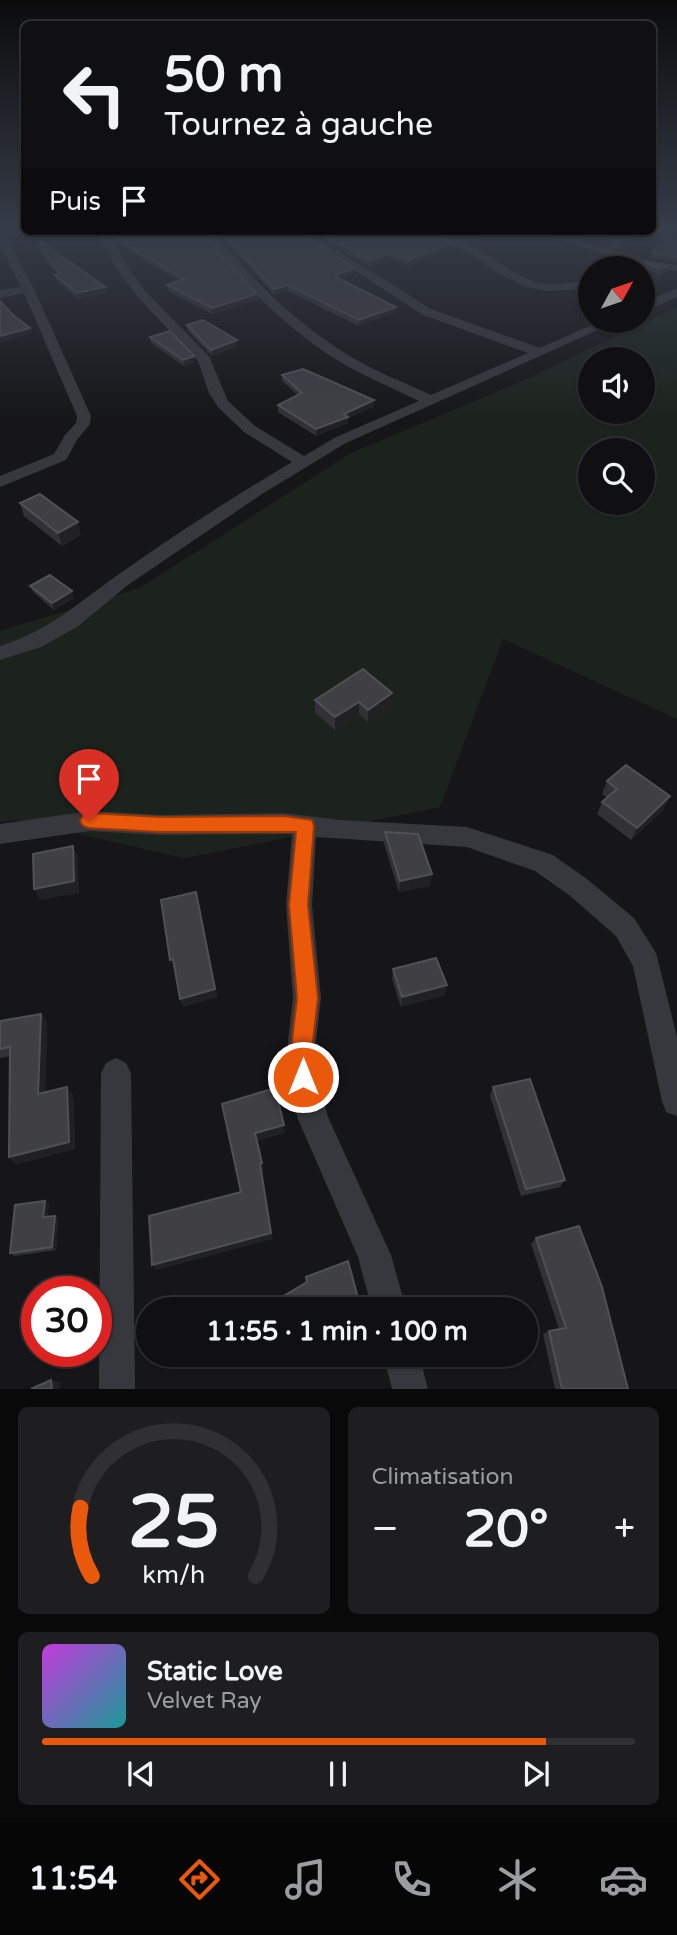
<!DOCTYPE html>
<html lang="fr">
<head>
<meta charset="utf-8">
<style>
  body { margin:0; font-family:"Varela Round",sans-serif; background:#1e1e20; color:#f1f3f6; height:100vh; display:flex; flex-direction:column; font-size:26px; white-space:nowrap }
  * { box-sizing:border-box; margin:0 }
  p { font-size:23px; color:#9c9d9f }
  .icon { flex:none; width:38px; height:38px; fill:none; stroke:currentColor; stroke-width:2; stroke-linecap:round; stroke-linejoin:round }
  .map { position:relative; height:1389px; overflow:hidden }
  .drawer { display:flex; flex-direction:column; gap:18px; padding:18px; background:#09090a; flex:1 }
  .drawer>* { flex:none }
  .top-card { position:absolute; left:21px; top:21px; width:635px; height:214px; border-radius:10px; box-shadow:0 2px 5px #0004,0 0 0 2px #303032; background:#101012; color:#f1f3f6; overflow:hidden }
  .needle { width:46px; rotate:50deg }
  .controls { position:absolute; left:578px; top:256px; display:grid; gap:14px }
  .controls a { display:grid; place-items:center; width:77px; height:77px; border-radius:50%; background:#101012; box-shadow:0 2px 5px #0004,0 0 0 2px #303032; font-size:35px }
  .speed { position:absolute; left:21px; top:1276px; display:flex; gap:14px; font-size:35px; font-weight:700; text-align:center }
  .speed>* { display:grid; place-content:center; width:91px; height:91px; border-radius:50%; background:#101012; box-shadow:0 2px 5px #0004,0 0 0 2px #303032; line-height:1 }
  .speed .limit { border:10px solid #d22; background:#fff; color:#111 }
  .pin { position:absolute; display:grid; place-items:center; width:60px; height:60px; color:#fff; margin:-72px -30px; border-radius:50% 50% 50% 0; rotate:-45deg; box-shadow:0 0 7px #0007 }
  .pin .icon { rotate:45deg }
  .me { position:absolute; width:77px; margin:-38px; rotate:0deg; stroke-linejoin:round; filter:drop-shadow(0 0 5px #0008) }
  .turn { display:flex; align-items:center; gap:24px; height:147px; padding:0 28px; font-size:32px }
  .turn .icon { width:91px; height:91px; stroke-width:2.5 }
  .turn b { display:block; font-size:49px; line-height:60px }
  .then { display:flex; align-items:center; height:66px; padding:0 28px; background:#0003; gap:14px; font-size:26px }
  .big { font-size:52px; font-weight:700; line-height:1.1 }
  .drawer .tile { flex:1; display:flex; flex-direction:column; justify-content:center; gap:10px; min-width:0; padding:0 24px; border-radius:10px; background:#1e1e20 }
  .drawer .dial { align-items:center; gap:0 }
  .dial svg { height:182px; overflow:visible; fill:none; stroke:#303032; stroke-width:7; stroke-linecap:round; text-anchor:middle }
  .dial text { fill:#f1f3f6; stroke:none }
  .song { display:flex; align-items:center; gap:21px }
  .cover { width:84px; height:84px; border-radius:10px; background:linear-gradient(135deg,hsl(290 70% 55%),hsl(180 70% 35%)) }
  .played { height:7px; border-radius:4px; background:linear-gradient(90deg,#ea580c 85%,#303032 85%) }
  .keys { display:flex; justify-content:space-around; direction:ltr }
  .heat { display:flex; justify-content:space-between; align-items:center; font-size:38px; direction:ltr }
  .drawer .tiles { flex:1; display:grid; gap:18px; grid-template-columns:1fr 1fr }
  .tile:last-child { grid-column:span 2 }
  .trip { position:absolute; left:136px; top:1297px; width:402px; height:70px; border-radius:35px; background:#101012; box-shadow:0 2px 5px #0004,0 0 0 2px #303032; font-weight:700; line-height:70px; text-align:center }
  .tabs { display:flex; height:112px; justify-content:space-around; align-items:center; background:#060607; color:#9c9d9f }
  .tabs .icon { width:49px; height:49px }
  .tabs .active { color:#ea580c }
  .tabs b { font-size:32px; color:#f1f3f6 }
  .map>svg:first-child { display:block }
  .green { fill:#1c231d; fill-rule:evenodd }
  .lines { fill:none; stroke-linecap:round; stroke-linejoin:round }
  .minor { fill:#37383d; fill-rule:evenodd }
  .wall { fill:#323236 }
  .shaded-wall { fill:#212124 }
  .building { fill:#3f3f44; stroke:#4f5156; stroke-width:2 }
  .route { fill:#ea580c; stroke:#983908; stroke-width:2 }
</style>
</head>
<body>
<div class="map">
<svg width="677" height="1389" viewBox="0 0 677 1389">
  <rect width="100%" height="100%" fill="#161618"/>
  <!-- green -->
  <path class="green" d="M677,307v412l-174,-80 -63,168 -255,51 -169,-38 -16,2v-191l140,-43 211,-135 167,-70zM590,359h52v52h-52zM590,450h52v52h-52z"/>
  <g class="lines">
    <!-- minor -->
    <g class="minor">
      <polygon points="0,231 5,234 34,289 91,416 90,424 77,440 66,460 0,487 0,476 54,454 65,435 76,423 77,416 24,293 0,298 0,290 21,287 0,245"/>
      <path d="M97,231h10l22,38 16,22 64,65 19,45 27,25 49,30 32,-19 83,-36c-28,-14 -56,-25 -82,-41 -51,-32 -100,-80 -135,-129h11c36,47 84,93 135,124 26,16 55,27 83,40l97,-42 -105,-38 -129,-84h12l125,78 109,39 63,-28h17l-274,123 -84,51 -134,91 -51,42 -36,20 -41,13v-14c52,-17 72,-39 115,-69 57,-41 117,-79 177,-115l-48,-30 -26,-25 -9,-14 -11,-32 -61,-65 -20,-27z"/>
      <path d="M419,231c21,0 47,10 65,22 17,10 32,23 52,29 17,4 37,0 54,-1v8l-45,2 -19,-4 -28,-14 -23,-17z"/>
      <polygon points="535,231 551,231 607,249 620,231 631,231 616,251 640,259 677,265 677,271 634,264"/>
      <polygon points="677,288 677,297 642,312 642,303"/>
      <polygon points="89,811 160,815 284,813 340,820 467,827 553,855 587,879 634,918 656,953 677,1037 677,1116 666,1112 662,1101 633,966 616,936 569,895 535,871 467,847 316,837 312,905 321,998 316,1041 318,1077 328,1117 391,1255 406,1309 372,1309 358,1257 298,1119 288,1077 288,1041 293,998 286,905 292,834 160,835 89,831 0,844 0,824"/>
      <polygon points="116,1058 126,1063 131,1073 135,1389 99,1389 101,1073 106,1063"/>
      <polygon points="383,1354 419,1354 428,1389 392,1389"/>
    </g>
  </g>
  <!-- wall -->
  <g class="wall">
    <polygon points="677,226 677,262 651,258 652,253 661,238 641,235 642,231 653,231"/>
    <polygon points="110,231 202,231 213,246 257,294 258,300 212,314 168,291 167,285 179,281 118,244"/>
    <polygon points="217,231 297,231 354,273 340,279 396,307 395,312 359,326 288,291 274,295"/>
    <polygon points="311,231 425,231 452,248 409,266 389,258 368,267"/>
    <polygon points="435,231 495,231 469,242 445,232"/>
    <polygon points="39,246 105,287 106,293 78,299 56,280 55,275 57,274 40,252"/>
    <polygon points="646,263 667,272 660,275 644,268"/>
    <polygon points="187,325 237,340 237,346 212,356 188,331"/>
    <polygon points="150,337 195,362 184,366 151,343"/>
    <polygon points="282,375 374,400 373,407 348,418 348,423 316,436 278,412 278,405 298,395 282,381"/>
    <polygon points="20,503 81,535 62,546 24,516"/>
    <polygon points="30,586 74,598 54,610 33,592"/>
    <polygon points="392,693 392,706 368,722 359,714 335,730 315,713 315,700"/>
    <polygon points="607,781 664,809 631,840 597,814 602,802 607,798 602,794"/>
    <polygon points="385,832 432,874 430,886 399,892 384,844"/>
    <polygon points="393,969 445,995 401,1007 392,979"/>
    <polygon points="0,1021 47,1022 45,1092 73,1095 75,1149 16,1164 10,1056 0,1058"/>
    <polygon points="493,1087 565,1180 560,1187 521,1196 490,1096"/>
    <polygon points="45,1201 49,1204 47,1217 55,1216 58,1219 56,1250 14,1256 10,1253"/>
    <polygon points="536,1238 628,1389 555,1389 543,1334 549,1331 559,1329 531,1244"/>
  </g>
  <!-- shaded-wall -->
  <g class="shaded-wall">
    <polygon points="483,231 495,231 469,242 470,236"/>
    <polygon points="452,243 452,248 409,266 409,260"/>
    <polygon points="390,253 389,258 368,267 369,261"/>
    <polygon points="669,266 667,272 660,275 661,269"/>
    <polygon points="354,268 354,273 334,282 334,276"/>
    <polygon points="288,285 288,291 274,295 274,289"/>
    <polygon points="105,287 106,293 78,299 77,293"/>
    <polygon points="257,294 258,300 212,314 212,308"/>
    <polygon points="396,307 395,312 359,326 359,320"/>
    <polygon points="30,328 32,333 0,343 0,336"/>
    <polygon points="237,340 237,346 212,356 211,350"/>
    <polygon points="194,356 195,362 184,366 183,360"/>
    <polygon points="374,400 373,407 348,418 348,423 316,436 316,429 344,414"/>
    <polygon points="78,522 81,535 62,546 58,533"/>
    <polygon points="72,591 74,598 54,610 52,603"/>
    <polygon points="392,693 392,706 368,722 368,710"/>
    <polygon points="359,702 359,714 335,730 335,717"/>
    <polygon points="670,796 664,809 631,840 637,828"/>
    <polygon points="73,846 78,858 79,893 40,900 34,889"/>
    <polygon points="432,874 430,886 399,892 400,881"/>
    <polygon points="198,901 218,997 183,1007 180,999"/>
    <polygon points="447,985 445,995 401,1007 402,997"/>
    <polygon points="41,1014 47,1022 45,1101 38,1094"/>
    <polygon points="67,1087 73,1095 75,1149 16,1164 9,1157"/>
    <polygon points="284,1125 285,1133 257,1141 264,1170 262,1171 273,1239 157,1270 152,1265 271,1233 255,1133"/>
    <polygon points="45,1201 49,1204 47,1221 43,1217"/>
    <polygon points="55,1216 58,1219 56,1250 52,1247"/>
    <polygon points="51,1380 59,1382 60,1389 52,1389"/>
  </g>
  <!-- building -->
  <g class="building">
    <polygon points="653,226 677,226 677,257 652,253 664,233 650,231 653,231"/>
    <polygon points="112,231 202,231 213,246 257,294 212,308 167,285 184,279 117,239"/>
    <polygon points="221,231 297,231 354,268 334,276 396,307 359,320 288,285 274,289"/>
    <polygon points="319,231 425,231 452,243 409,260 390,253 369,261"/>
    <polygon points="456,231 483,231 470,236"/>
    <polygon points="42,242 105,287 77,293 55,275 60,274 39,246"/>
    <polygon points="646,263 669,266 661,269"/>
    <polygon points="0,301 13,315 30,328 0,336"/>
    <polygon points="203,320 237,340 211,350 187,325"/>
    <polygon points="170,331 194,356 183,360 150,337"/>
    <polygon points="303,369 374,400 344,414 348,417 316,429 278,405 302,393 282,375"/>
    <polygon points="40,494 78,522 58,533 20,503"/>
    <polygon points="50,575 72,591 52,603 30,586"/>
    <polygon points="363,669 392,693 368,710 359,702 335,717 315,700"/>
    <polygon points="626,765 670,796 637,828 602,802 617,789 607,781"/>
    <polygon points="385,832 418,834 432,874 400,881"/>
    <polygon points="73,846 74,881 34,889 33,854"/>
    <polygon points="196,892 215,989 180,999 173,959 170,960 161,900"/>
    <polygon points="436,958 447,985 402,997 393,969"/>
    <polygon points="41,1014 38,1094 67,1087 69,1142 9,1157 10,1047 0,1049 0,1021"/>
    <polygon points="530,1079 565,1180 526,1189 493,1087"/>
    <polygon points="275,1088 284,1125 255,1133 262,1163 260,1164 271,1233 152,1265 149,1216 241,1192 222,1104"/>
    <polygon points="45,1201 43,1217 55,1216 52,1247 10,1253 15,1205"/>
    <polygon points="579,1226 602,1287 628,1389 562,1389 549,1331 566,1328 536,1238"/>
    <polygon points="348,1261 361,1309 262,1309 307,1282 306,1277"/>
    <polygon points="51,1380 52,1389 31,1389"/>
  </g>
  <!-- sky -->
  <linearGradient id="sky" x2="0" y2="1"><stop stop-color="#0c0c0d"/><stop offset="0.54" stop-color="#363c48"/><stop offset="1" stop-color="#363c48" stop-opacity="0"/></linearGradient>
  <rect width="677" height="421" fill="url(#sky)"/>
  <!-- route -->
  <polygon class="route" points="89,813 160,817 284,816 312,820 314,826 308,905 318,998 313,1041 314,1077 310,1085 303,1088 295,1085 291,1077 292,1041 297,998 289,905 296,832 160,832 89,828 83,826 80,821 83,815"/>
</svg>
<div class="controls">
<a><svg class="needle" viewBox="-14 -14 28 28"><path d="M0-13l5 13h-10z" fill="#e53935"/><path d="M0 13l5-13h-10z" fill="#9c9d9f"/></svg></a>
<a><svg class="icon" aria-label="sound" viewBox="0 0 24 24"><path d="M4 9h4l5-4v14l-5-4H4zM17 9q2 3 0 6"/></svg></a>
<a><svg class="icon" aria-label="search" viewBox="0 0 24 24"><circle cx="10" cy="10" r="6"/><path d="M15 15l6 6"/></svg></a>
</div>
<div class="speed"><div class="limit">30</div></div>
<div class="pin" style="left:89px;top:821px;background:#d93025"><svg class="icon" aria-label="arrive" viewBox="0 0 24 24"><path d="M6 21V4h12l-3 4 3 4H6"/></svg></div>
<svg class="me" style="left:303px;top:1077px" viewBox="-20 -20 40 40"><circle r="17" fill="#ea580c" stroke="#fff" stroke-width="3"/><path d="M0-11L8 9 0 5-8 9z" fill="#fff"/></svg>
<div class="trip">11:55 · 1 min · 100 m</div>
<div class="top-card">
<div class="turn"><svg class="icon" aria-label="left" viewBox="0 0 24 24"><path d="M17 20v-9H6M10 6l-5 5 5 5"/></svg><div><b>50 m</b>Tournez à gauche</div></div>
<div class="then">Puis<svg class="icon" aria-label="arrive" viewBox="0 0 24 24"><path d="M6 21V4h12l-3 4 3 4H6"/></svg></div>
</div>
</div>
<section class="drawer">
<div class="tiles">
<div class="tile dial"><svg viewBox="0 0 100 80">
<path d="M14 69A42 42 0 1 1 86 69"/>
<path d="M14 69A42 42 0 0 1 9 39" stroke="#ea580c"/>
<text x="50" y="56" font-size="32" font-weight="700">25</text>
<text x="50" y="72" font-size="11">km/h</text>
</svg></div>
<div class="tile"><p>Climatisation</p>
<div class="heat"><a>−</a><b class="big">20°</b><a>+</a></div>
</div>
<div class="tile">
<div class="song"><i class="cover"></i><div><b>Static Love</b><p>Velvet Ray</p></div></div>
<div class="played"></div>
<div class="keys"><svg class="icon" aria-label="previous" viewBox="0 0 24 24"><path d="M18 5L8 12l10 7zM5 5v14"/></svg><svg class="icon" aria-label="pause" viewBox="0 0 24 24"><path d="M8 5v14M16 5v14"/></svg><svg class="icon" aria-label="next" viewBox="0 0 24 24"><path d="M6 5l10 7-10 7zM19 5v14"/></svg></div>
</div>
</div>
</section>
<nav class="tabs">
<b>11:54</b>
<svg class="icon active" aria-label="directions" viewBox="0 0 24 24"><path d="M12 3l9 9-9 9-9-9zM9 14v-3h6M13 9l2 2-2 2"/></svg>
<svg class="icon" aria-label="music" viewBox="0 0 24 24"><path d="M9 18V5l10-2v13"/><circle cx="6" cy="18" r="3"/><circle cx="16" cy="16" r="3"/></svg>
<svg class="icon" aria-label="phone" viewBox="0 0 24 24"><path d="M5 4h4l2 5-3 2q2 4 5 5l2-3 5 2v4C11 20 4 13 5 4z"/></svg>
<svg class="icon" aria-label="climate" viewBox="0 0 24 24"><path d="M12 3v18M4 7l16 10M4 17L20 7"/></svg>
<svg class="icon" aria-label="car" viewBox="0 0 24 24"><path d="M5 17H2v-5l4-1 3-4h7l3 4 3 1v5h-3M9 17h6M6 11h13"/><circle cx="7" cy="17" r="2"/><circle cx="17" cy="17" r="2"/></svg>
</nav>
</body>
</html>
